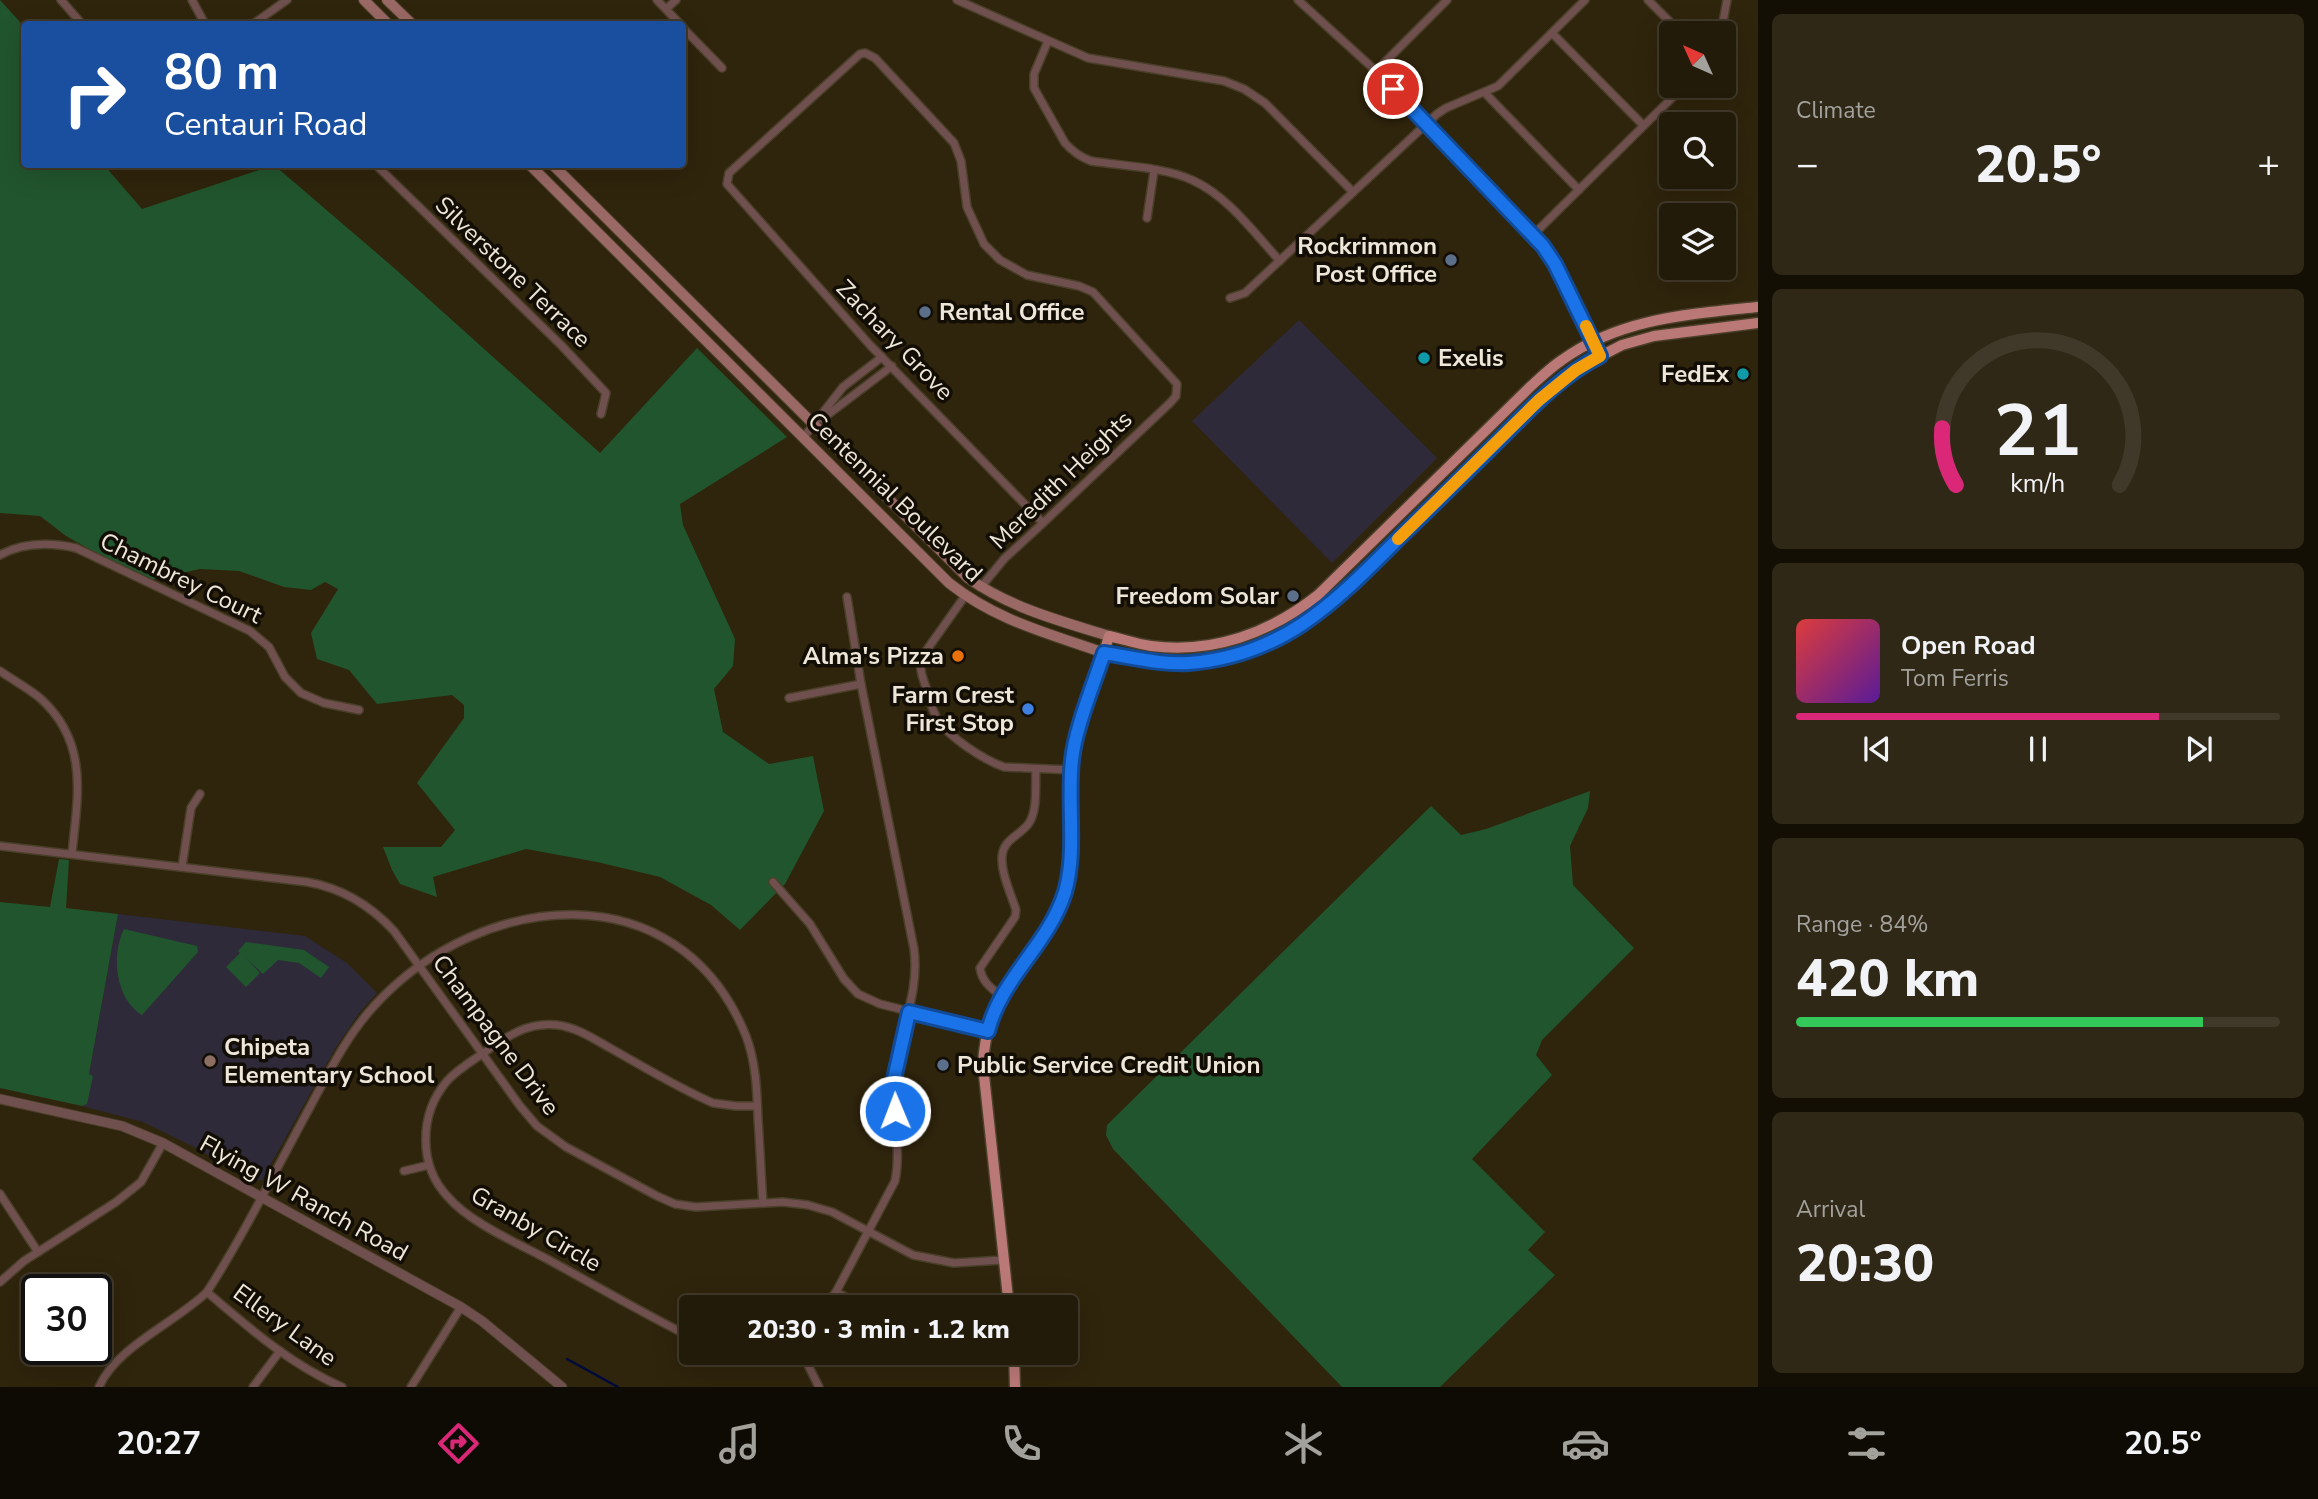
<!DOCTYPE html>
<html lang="en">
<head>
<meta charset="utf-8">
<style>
  body { margin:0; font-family:"Nunito Sans",sans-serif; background:#2f2817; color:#f1f3f6; height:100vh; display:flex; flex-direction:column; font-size:26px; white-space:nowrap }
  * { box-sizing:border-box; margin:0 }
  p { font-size:23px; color:#a3a19c }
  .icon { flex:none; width:38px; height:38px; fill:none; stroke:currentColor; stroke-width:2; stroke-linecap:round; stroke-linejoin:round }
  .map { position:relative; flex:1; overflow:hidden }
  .panel { display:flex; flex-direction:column; gap:14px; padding:14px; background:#130f05; width:560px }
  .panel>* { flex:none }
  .guide { position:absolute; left:21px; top:21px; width:665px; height:147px; border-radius:7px; box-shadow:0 7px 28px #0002,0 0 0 2px #40392a; background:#1a4fa0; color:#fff; overflow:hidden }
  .needle { width:46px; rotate:315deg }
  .tools { position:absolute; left:1659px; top:21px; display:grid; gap:14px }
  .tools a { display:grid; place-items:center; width:77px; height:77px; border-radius:7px; background:#231b09; box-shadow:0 7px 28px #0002,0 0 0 2px #40392a; font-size:35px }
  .speed { position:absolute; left:21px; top:1274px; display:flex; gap:14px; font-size:35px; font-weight:700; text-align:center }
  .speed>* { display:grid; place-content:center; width:91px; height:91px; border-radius:50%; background:#231b09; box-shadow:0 7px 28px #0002,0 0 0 2px #40392a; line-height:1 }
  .speed .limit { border:4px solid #111; border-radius:10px; background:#fff; color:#111 }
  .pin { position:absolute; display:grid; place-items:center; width:60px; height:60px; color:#fff; margin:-30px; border:4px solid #fff; border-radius:50%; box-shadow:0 2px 7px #0007 }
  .me { position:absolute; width:77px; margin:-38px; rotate:359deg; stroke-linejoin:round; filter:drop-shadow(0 0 5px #0008) }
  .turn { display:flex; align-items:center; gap:24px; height:147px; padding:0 28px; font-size:32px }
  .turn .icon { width:91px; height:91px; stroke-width:2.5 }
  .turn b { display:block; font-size:49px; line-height:60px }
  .big { font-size:52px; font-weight:800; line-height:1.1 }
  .panel .widget { flex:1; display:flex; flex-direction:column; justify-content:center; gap:10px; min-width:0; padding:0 24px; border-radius:10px; background:#2f2817 }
  .panel .dial { align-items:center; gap:0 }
  .dial svg { height:182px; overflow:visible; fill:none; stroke:#40392a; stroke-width:7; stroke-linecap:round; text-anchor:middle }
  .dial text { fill:#f1f3f6; stroke:none }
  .song { display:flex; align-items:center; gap:21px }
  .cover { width:84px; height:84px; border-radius:10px; background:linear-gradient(135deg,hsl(0 70% 55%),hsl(270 70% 35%)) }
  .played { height:7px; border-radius:4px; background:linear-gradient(90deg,#db2777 75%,#40392a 75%) }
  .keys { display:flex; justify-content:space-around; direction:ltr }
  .heat { display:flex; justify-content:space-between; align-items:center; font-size:38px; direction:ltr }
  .charge { height:10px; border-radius:5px; background:linear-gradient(90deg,#34c759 84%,#40392a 0) }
  .trip { position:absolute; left:679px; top:1295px; width:399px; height:70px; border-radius:7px; background:#231b09; box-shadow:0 7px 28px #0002,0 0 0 2px #40392a; font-weight:800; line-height:70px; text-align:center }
  .tabs { display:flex; height:112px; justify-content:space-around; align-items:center; background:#0e0b04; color:#a3a19c }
  .tabs .icon { width:49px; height:49px }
  .tabs .on { color:#db2777 }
  .tabs b { font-size:32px; color:#f1f3f6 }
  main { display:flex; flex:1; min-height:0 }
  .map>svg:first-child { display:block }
  .commercial { fill:#2f2a3a }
  .education { fill:#2e2a3a }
  .green { fill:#21552d }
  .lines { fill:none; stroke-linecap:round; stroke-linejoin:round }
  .stream { stroke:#000a3c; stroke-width:2.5 }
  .minor-casing { stroke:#4a3f29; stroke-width:10 }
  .tertiary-casing { stroke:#4a3f29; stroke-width:11 }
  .secondary-casing { stroke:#4a3f29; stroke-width:12 }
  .primary-casing { stroke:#4a3f29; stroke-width:13 }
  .minor { stroke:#70504f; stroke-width:7 }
  .tertiary { stroke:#70504f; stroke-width:9 }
  .secondary { stroke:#9a6865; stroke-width:10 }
  .primary { stroke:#ba7977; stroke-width:10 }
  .route-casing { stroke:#114b97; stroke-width:18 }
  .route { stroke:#1a73e8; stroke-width:12 }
  .slow { stroke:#f59e0b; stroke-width:12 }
  .service-dot { fill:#5c6f8a; stroke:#130e05; stroke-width:2.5 }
  .culture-dot { fill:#0f9aa8; stroke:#130e05; stroke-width:2.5 }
  .food-dot { fill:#e8710a; stroke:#130e05; stroke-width:2.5 }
  .shop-dot { fill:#3f7fe0; stroke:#130e05; stroke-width:2.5 }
  .education-dot { fill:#8d6e63; stroke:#130e05; stroke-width:2.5 }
  .labels { text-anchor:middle; stroke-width:7; stroke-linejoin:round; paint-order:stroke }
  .poi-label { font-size:24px; font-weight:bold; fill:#eee7d9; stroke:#130e05; text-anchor:end }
  .street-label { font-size:24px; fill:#eee7d9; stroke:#130e05 }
</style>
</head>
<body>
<main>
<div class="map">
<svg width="1758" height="1387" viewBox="0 0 1758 1387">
  <rect width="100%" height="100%" fill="#2f240c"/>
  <!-- commercial -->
  <polygon class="commercial" points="1299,320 1437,458 1332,563 1192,421"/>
  <!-- education -->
  <polygon class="education" points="118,914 305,936 347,963 377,993 360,1012 336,1047 262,1180 251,1180 194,1147 143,1122 82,1106 87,1104 92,1075 89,1074"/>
  <!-- green -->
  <g class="green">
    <polygon points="0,0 20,22 24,35 24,164 104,165 142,209 274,165 393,267 600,453 697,348 787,437 680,504 683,525 735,639 733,666 714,689 723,732 769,764 813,756 824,811 785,884 740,930 711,905 660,877 597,862 526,849 433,877 437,897 400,884 392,870 383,847 441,847 455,830 417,783 464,718 464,705 452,695 377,704 349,670 317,659 311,633 338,589 325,582 311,590 284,587 239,571 200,569 146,581 66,536 40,516 0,513"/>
    <polygon points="1590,791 1588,808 1570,846 1573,885 1634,948 1542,1040 1536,1055 1552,1075 1472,1159 1545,1232 1528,1250 1555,1275 1440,1387 1342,1387 1113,1149 1106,1135 1107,1125 1431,806 1461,835 1486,829"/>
    <polygon points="59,859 69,860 66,908 118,914 89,1074 93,1076 87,1104 82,1106 0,1088 0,902 50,907"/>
    <path d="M124,929l73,17 1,6 -56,63c-27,-16 -31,-60 -18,-86z"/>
    <polygon points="246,942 304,950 329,967 321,978 299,963 278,960 263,974 246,958 260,973 246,987 226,967 240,953 238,951"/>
  </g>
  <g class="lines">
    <!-- stream -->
    <polyline class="stream" points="567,1359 618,1387"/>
    <defs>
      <g id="minor">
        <polyline points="61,0 82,24"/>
        <polyline points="192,0 205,24"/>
        <polyline points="657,0 680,24"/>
        <polyline points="957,0 1088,58 1224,81 1244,89 1265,103 1353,192"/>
        <polyline points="1298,0 1376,71 1534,234 1555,264 1600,356"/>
        <polyline points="1648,0 1681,33"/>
        <polyline points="666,9 676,0"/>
        <polyline points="253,24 287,0"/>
        <polyline points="682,27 722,68"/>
        <polyline points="1552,33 1643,125"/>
        <polyline points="1721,33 1727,0"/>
        <path d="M1048,41l-14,33v14l31,55c8,9 15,14 26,18 31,5 73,6 101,19 36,16 62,53 88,81"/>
        <polyline points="1376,71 1447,0"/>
        <polyline points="1485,93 1579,190"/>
        <polyline points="375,164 561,345 606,393 601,414"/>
        <polyline points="1147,218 1154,171"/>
        <polyline points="1534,234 1684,86"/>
        <polyline points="1230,298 1245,293 1437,114 1446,108 1498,86 1585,0"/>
        <polyline points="822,419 892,366"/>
        <polyline points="803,438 843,387 882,357"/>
        <path d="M0,555c24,-13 49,-13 76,-7l174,83 19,16 16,30 16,16 23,10 35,7"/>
        <polyline points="981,587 1004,559 1043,523 1171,402 1176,396 1177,384 1093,292 1079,286 1027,275 1000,260 984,244 967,207 961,161 954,143 875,58 865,53 860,54 729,173 727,184 870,345 1043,523"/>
        <path d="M965,596l-44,62c-2,11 2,21 6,32 3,10 5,21 11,30 12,18 46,40 66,47l67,3"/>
        <path d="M0,671c13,9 28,17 40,27 49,44 38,97 32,155"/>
        <polyline points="789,698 861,684"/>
        <path d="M0,846l307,36c35,6 63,23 87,49l126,175 17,20 29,21 91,49 18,8 21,3 87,-5 25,3 24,7 81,43 41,8 49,-3"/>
        <polyline points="182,867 191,808 200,794"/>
        <polyline points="773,882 810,924 844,979 858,994 880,1004 988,1031"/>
        <path d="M1001,996c-10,-8 -19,-14 -21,-28l35,-51 1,-7c-5,-16 -15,-37 -14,-53 1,-18 18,-21 27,-34 9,-13 6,-39 7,-54"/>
        <polyline points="404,1171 429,1165"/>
        <polyline points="0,1194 38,1252"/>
        <polyline points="0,1282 24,1261 116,1202 141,1182 163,1143"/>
        <path d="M207,1292c42,36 84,73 135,95"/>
        <polyline points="836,1292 864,1307"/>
        <path d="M824,1307l12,-15 59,-111c7,-34 -4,-69 -1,-103 4,-46 26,-82 20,-129l-53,-265 -14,-87"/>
        <path d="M691,1337c-49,-24 -96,-52 -144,-78 -30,-16 -78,-37 -99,-62 -30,-32 -29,-83 -1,-116 11,-12 25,-20 38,-29 22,-16 43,-30 72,-27 19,2 37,14 53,23 34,19 68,40 103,55l23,3h21"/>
        <polyline points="802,1353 819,1387"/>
        <path d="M99,1387c17,-40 76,-64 108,-95 38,-59 69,-123 103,-185 19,-35 37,-72 65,-102 105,-115 304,-136 371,31 10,26 11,55 12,83 2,28 3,56 5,84"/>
        <polyline points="253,1387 280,1351"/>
        <polyline points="411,1387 461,1307"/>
      </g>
      <polyline id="tertiary" points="0,1099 122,1126 163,1143 461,1307 482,1321 562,1387"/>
      <g id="secondary">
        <polyline points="364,0 388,24"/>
        <polyline points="387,0 412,24"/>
        <path d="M529,164l420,419c48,38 99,50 155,70"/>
        <path d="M552,164l416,414c43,30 92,43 141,58"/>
      </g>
      <g id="primary">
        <path d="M1104,653c21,3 43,9 64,10 69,3 130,-30 180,-74l191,-189 48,-37 35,-18 32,-9 104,-13"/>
        <path d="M1009,1307l-26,-241c1,-29 9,-57 25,-81 20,-31 47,-57 57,-95 11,-43 1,-88 7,-132 5,-39 26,-83 37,-122 14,3 28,8 42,10 62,8 119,-13 167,-51l211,-207c11,-10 21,-20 33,-28 58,-42 128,-46 196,-53"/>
        <polyline points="1014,1353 1015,1387"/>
      </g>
    </defs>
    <!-- minor casing -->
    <use href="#minor" class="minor-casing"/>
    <!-- tertiary casing -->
    <use href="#tertiary" class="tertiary-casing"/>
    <!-- secondary casing -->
    <use href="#secondary" class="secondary-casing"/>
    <!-- primary casing -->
    <use href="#primary" class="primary-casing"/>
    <!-- minor -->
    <use href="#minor" class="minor"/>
    <!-- tertiary -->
    <use href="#tertiary" class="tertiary"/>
    <!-- secondary -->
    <use href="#secondary" class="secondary"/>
    <!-- primary -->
    <use href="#primary" class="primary"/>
  </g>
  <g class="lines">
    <defs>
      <path id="route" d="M895,1111l-1,-32 15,-67 79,19c13,-53 61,-87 77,-139 12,-42 2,-89 7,-132 3,-31 22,-77 32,-107 28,4 57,12 85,10 95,-7 147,-62 210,-125 34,-33 69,-67 103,-101 30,-30 60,-62 98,-81l-45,-92 -12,-18 -150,-157"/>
    </defs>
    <!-- route casing -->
    <use href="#route" class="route-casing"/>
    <!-- route -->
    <use href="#route" class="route"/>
    <!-- slow -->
    <polyline class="slow" points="1398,539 1539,400 1576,370 1600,356 1586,326"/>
  </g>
  <!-- markers -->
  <g class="service-dot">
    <circle cx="1451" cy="260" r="7"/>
    <circle cx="925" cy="312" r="7"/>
    <circle cx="1293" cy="596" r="7"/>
    <circle cx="943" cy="1065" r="7"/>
  </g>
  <g class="culture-dot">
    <circle cx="1424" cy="358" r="7"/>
    <circle cx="1743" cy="374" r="7"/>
  </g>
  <circle class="food-dot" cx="958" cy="656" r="7"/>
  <circle class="shop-dot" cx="1028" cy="709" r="7"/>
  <circle class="education-dot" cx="210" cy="1061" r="7"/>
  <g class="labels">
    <!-- poi labels -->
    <g class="poi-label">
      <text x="1437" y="254">Rockrimmon<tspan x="1437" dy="28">Post Office</tspan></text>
      <text x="939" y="320" text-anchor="start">Rental Office</text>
      <text x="1438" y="366" text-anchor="start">Exelis</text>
      <text x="1729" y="382">FedEx</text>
      <text x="1279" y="604">Freedom Solar</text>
      <text x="944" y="664">Alma's Pizza</text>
      <text x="1014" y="703">Farm Crest<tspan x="1014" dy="28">First Stop</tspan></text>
      <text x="224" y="1055" text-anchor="start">Chipeta<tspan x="224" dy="28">Elementary School</tspan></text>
      <text x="957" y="1073" text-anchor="start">Public Service Credit Union</text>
    </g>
    <!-- street labels -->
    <g class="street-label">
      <text transform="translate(513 272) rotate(44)" y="8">Silverstone Terrace</text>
      <text transform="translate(895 340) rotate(46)" y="8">Zachary Grove</text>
      <text transform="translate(1061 480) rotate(-44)" y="8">Meredith Heights</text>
      <text transform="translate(895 497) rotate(44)" y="8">Centennial Boulevard</text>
      <text transform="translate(181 578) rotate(26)" y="8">Chambrey Court</text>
      <text transform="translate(496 1035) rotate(53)" y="8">Champagne Drive</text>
      <text transform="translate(304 1198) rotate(29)" y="8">Flying W Ranch Road</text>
      <text transform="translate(536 1229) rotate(30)" y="8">Granby Circle</text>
      <text transform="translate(285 1325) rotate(36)" y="8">Ellery Lane</text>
    </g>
  </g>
</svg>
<div class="tools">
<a><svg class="needle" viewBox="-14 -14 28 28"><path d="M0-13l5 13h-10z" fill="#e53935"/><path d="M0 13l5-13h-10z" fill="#a3a19c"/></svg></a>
<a><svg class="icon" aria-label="search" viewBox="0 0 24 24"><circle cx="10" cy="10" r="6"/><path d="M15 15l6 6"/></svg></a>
<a><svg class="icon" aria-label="layers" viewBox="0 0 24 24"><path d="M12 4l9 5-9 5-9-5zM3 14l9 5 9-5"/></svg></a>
</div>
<div class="speed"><div class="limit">30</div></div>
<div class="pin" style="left:1393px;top:89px;background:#d93025"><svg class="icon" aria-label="arrive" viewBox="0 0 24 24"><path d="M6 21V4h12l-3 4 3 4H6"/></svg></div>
<svg class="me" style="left:895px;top:1111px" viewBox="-20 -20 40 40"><circle r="17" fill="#1a73e8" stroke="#fff" stroke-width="3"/><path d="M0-11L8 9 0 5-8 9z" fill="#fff"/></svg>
<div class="trip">20:30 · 3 min · 1.2 km</div>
<div class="guide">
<div class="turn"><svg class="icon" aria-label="right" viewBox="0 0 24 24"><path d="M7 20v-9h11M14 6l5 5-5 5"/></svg><div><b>80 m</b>Centauri Road</div></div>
</div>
</div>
<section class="panel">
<div class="widget"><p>Climate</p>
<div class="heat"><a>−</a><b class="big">20.5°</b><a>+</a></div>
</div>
<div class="widget dial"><svg viewBox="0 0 100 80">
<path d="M14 69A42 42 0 1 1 86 69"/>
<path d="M14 69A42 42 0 0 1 8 44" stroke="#db2777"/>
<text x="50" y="56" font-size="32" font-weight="700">21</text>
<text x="50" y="72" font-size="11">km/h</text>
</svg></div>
<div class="widget">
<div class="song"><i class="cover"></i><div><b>Open Road</b><p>Tom Ferris</p></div></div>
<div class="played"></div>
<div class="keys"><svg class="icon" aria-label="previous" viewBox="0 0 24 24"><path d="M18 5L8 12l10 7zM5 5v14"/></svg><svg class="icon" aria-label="pause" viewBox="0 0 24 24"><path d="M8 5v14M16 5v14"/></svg><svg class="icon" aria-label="next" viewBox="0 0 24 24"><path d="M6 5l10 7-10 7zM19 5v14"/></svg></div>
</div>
<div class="widget"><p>Range · 84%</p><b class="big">420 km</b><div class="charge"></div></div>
<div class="widget"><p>Arrival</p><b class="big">20:30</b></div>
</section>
</main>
<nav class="tabs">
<b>20:27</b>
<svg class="icon on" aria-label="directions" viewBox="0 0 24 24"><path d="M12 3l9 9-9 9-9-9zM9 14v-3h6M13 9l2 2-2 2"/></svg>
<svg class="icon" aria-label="music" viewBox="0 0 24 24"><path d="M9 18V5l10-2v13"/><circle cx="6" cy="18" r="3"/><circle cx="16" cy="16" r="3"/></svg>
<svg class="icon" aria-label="phone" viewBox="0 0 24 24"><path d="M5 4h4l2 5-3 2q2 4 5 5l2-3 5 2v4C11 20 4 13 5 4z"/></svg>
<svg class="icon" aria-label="climate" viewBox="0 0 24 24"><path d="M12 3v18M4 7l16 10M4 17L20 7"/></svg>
<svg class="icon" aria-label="car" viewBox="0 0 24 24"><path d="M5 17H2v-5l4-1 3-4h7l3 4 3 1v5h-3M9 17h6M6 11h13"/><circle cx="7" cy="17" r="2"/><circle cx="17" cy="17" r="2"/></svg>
<svg class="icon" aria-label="filters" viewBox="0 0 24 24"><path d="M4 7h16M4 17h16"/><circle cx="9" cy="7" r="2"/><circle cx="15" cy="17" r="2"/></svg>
<b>20.5°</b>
</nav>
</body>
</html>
